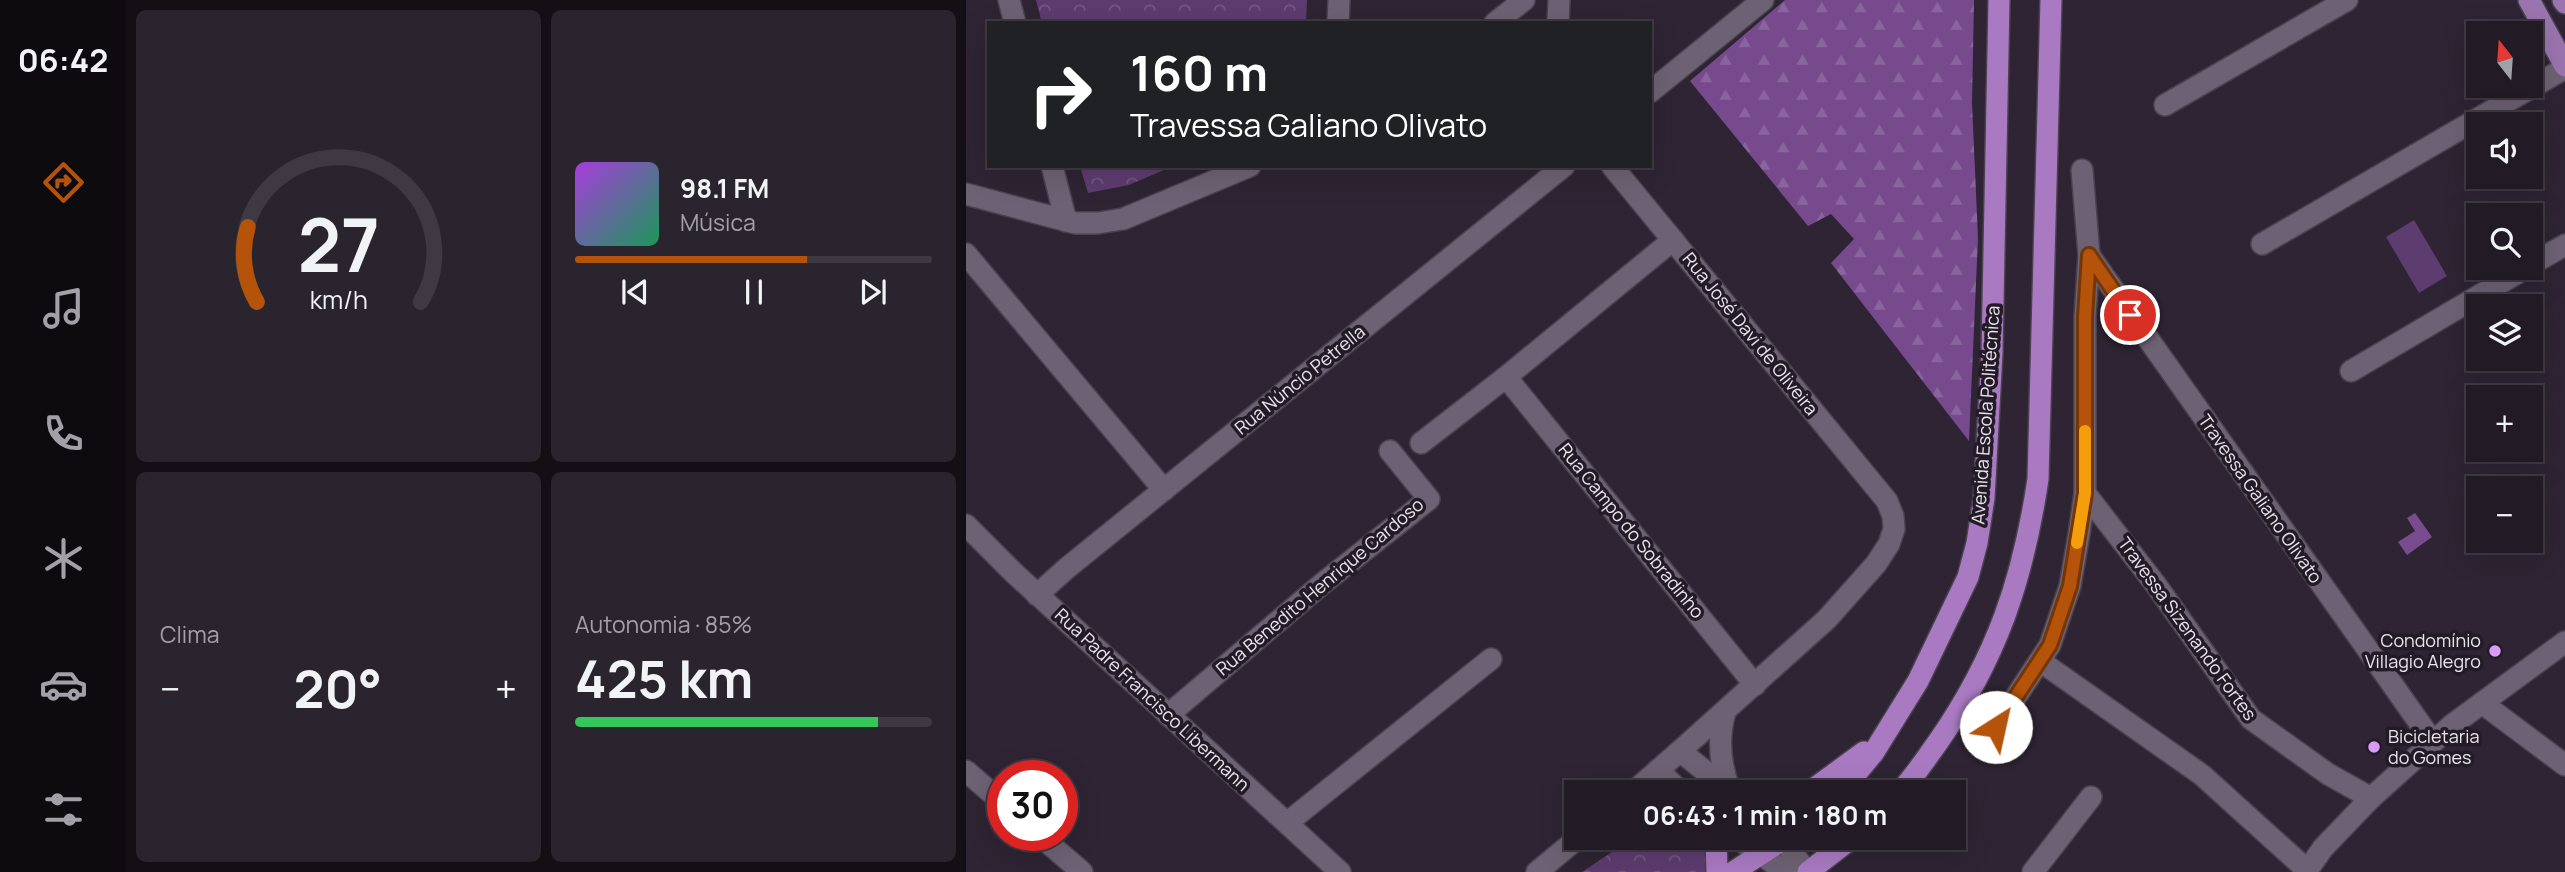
<!DOCTYPE html>
<html lang="pt">
<head>
<meta charset="utf-8">
<style>
  body { margin:0; font-family:Manrope,sans-serif; background:#2a242e; color:#f1f3f6; height:100vh; display:flex; flex-direction:column; font-size:26px; white-space:nowrap }
  * { box-sizing:border-box; margin:0 }
  p { font-size:23px; color:#a2a1a7 }
  .icon { flex:none; width:38px; height:38px; fill:none; stroke:currentColor; stroke-width:2; stroke-linecap:round; stroke-linejoin:round }
  .map { position:relative; flex:1; overflow:hidden }
  .side { display:flex; flex-direction:column; gap:10px; padding:10px; background:#130f15; width:840px }
  .side>* { flex:none }
  .guide { position:absolute; left:21px; top:21px; width:665px; height:147px; border-radius:0px; box-shadow:0 7px 28px #0002,0 0 0 2px #3f3943; background:#202124; color:#fff; overflow:hidden }
  .needle { width:46px; rotate:343deg }
  .tools { position:absolute; left:1500px; top:21px; display:grid; gap:14px }
  .tools a { display:grid; place-items:center; width:77px; height:77px; border-radius:0px; background:#221b26; box-shadow:0 7px 28px #0002,0 0 0 2px #3f3943; font-size:35px }
  .speed { position:absolute; left:21px; top:760px; display:flex; gap:14px; font-size:35px; font-weight:700; text-align:center }
  .speed>* { display:grid; place-content:center; width:91px; height:91px; border-radius:50%; background:#221b26; box-shadow:0 7px 28px #0002,0 0 0 2px #3f3943; line-height:1 }
  .speed .limit { border:10px solid #d22; background:#fff; color:#111 }
  .pin { position:absolute; display:grid; place-items:center; width:60px; height:60px; color:#fff; margin:-30px; border:4px solid #fff; border-radius:50%; box-shadow:0 2px 7px #0007 }
  .me { position:absolute; width:77px; margin:-38px; rotate:35deg; stroke-linejoin:round; filter:drop-shadow(0 0 5px #0008) }
  .turn { display:flex; align-items:center; gap:24px; height:147px; padding:0 28px; font-size:32px }
  .turn .icon { width:91px; height:91px; stroke-width:2.5 }
  .turn b { display:block; font-size:49px; line-height:60px }
  .big { font-size:52px; font-weight:700; line-height:1.1 }
  .side .card { flex:1; display:flex; flex-direction:column; justify-content:center; gap:10px; min-width:0; padding:0 24px; border-radius:10px; background:#2a242e }
  .side .dial { align-items:center; gap:0 }
  .dial svg { height:182px; overflow:visible; fill:none; stroke:#3f3943; stroke-width:7; stroke-linecap:round; text-anchor:middle }
  .dial text { fill:#f1f3f6; stroke:none }
  .song { display:flex; align-items:center; gap:21px }
  .cover { width:84px; height:84px; border-radius:10px; background:linear-gradient(135deg,hsl(280 70% 55%),hsl(150 70% 35%)) }
  .played { height:7px; border-radius:4px; background:linear-gradient(90deg,#b45309 65%,#3f3943 65%) }
  .keys { display:flex; justify-content:space-around; direction:ltr }
  .heat { display:flex; justify-content:space-between; align-items:center; font-size:38px; direction:ltr }
  .charge { height:10px; border-radius:5px; background:linear-gradient(90deg,#34c759 85%,#3f3943 0) }
  .side .tiles { flex:1; display:grid; gap:10px; grid-template-columns:repeat(2,1fr) }
  .trip { position:absolute; left:598px; top:780px; width:402px; height:70px; border-radius:0px; background:#221b26; box-shadow:0 7px 28px #0002,0 0 0 2px #3f3943; font-weight:700; line-height:70px; text-align:center }
  main { display:flex; flex:1; min-height:0 }
  .dock { display:flex; flex-direction:column; width:126px; justify-content:space-around; align-items:center; background:#0e0b0f; color:#a2a1a7 }
  .dock .icon { width:49px; height:49px }
  .dock .selected { color:#b45309 }
  .dock b { font-size:32px; color:#f1f3f6 }
  .map>svg:first-child { display:block }
  .forest { fill:url(#forest-firs) }
  .park { fill:url(#park-crowns) }
  .pitch { fill:#5d3c6f }
  .water { fill:#794c90 }
  .lines { fill:none; stroke-linecap:round; stroke-linejoin:round }
  .minor-casing { stroke:#49414e; stroke-width:24 }
  .tertiary-casing { stroke:#49414e; stroke-width:24 }
  .secondary-casing { stroke:#49414e; stroke-width:24 }
  .primary-casing { stroke:#49414e; stroke-width:24 }
  .trunk-casing { stroke:#49414e; stroke-width:24 }
  .minor { stroke:#6d6273; stroke-width:21 }
  .tertiary { stroke:#6d6273; stroke-width:21 }
  .secondary { stroke:#6d6273; stroke-width:21 }
  .primary { stroke:#9a74ae; stroke-width:21 }
  .trunk { stroke:#a97ac2; stroke-width:21 }
  .route-casing { stroke:#753606; stroke-width:18 }
  .route { stroke:#b45309; stroke-width:12 }
  .slow { stroke:#f59e0b; stroke-width:12 }
  .poi-dot { fill:#d89bf8; stroke:#241b29; stroke-width:2.5 }
  .labels { text-anchor:middle; stroke-width:7; stroke-linejoin:round; paint-order:stroke }
  .street-label { font-size:18px; fill:#eae4ee; stroke:#241b29 }
  .poi-label { font-size:18px; fill:#eae4ee; stroke:#241b29; text-anchor:end }
</style>
</head>
<body>
<main>
<nav class="dock">
<b>06:42</b>
<svg class="icon selected" aria-label="directions" viewBox="0 0 24 24"><path d="M12 3l9 9-9 9-9-9zM9 14v-3h6M13 9l2 2-2 2"/></svg>
<svg class="icon" aria-label="music" viewBox="0 0 24 24"><path d="M9 18V5l10-2v13"/><circle cx="6" cy="18" r="3"/><circle cx="16" cy="16" r="3"/></svg>
<svg class="icon" aria-label="phone" viewBox="0 0 24 24"><path d="M5 4h4l2 5-3 2q2 4 5 5l2-3 5 2v4C11 20 4 13 5 4z"/></svg>
<svg class="icon" aria-label="climate" viewBox="0 0 24 24"><path d="M12 3v18M4 7l16 10M4 17L20 7"/></svg>
<svg class="icon" aria-label="car" viewBox="0 0 24 24"><path d="M5 17H2v-5l4-1 3-4h7l3 4 3 1v5h-3M9 17h6M6 11h13"/><circle cx="7" cy="17" r="2"/><circle cx="17" cy="17" r="2"/></svg>
<svg class="icon" aria-label="filters" viewBox="0 0 24 24"><path d="M4 7h16M4 17h16"/><circle cx="9" cy="7" r="2"/><circle cx="15" cy="17" r="2"/></svg>
</nav>
<section class="side">
<div class="tiles">
<div class="card dial"><svg viewBox="0 0 100 80">
<path d="M14 69A42 42 0 1 1 86 69"/>
<path d="M14 69A42 42 0 0 1 10 36" stroke="#b45309"/>
<text x="50" y="56" font-size="32" font-weight="700">27</text>
<text x="50" y="72" font-size="11">km/h</text>
</svg></div>
<div class="card">
<div class="song"><i class="cover"></i><div><b>98.1 FM</b><p>Música</p></div></div>
<div class="played"></div>
<div class="keys"><svg class="icon" aria-label="previous" viewBox="0 0 24 24"><path d="M18 5L8 12l10 7zM5 5v14"/></svg><svg class="icon" aria-label="pause" viewBox="0 0 24 24"><path d="M8 5v14M16 5v14"/></svg><svg class="icon" aria-label="next" viewBox="0 0 24 24"><path d="M6 5l10 7-10 7zM19 5v14"/></svg></div>
</div>
<div class="card"><p>Clima</p>
<div class="heat"><a>−</a><b class="big">20°</b><a>+</a></div>
</div>
<div class="card"><p>Autonomia · 85%</p><b class="big">425 km</b><div class="charge"></div></div>
</div>
</section>
<div class="map">
<svg width="1599" height="872" viewBox="0 0 1599 872">
  <defs>
    <pattern id="forest-firs" width="22" height="20" patternUnits="userSpaceOnUse" patternTransform="scale(1.75)"><rect width="22" height="20" fill="#774a8e"/><path d="M5 1l3.5 6h-7zM16 11l3.5 6h-7z" fill="#8a649e"/></pattern>
    <pattern id="park-crowns" width="20" height="18" patternUnits="userSpaceOnUse" patternTransform="scale(1.75)"><rect width="20" height="18" fill="#5d3c6f"/><path d="M2 6a3 3 0 1 1 6 0M12 15a3 3 0 1 1 6 0" fill="none" stroke="#745884"/></pattern>
  </defs>
  <rect width="100%" height="100%" fill="#2e2433"/>
  <!-- forest -->
  <polygon class="forest" points="819,0 1008,0 1006,103 1012,238 1003,441 865,263 888,239 865,214 842,226 724,81"/>
  <!-- park -->
  <g class="park">
    <polygon points="70,0 341,0 340,23 76,23"/>
    <polygon points="114,166 207,166 163,185 122,193"/>
    <polygon points="667,838 746,838 742,872 616,872"/>
  </g>
  <!-- pitch -->
  <polygon class="pitch" points="1448,220 1481,276 1453,293 1420,237"/>
  <!-- water -->
  <polygon class="water" points="1449,513 1466,537 1441,555 1432,542 1449,531 1441,518"/>
  <g class="lines">
    <defs>
      <g id="minor">
        <polyline points="43,0 49,23"/>
        <polyline points="372,23 373,0"/>
        <polyline points="529,23 558,0"/>
        <polyline points="592,23 593,0"/>
        <polyline points="684,92 797,0"/>
        <polyline points="1199,105 1381,0"/>
        <polyline points="86,166 100,221"/>
        <polyline points="646,166 921,501 927,516 928,529 923,544 910,564 861,619 714,751"/>
        <polyline points="0,194 109,223 132,223 157,219 284,166"/>
        <polyline points="1296,244 1599,68"/>
        <polyline points="0,254 198,490"/>
        <polyline points="1123,255 1467,742"/>
        <polyline points="1564,265 1599,245"/>
        <polyline points="1385,371 1560,268"/>
        <polyline points="540,377 789,685"/>
        <polyline points="455,443 540,377 707,240"/>
        <polyline points="1119,493 1190,585 1285,719 1362,774 1405,798"/>
        <polyline points="0,525 48,573 374,872"/>
        <polyline points="71,595 101,568 598,166"/>
        <polyline points="1074,661 1236,775 1341,870"/>
        <polyline points="1516,703 1599,765"/>
        <polyline points="202,715 356,584 463,499 424,451"/>
        <polyline points="1030,727 1084,645 1104,586 1113,534 1119,493 1119,316 1123,255 1116,170"/>
        <polyline points="0,771 37,803"/>
        <polyline points="321,823 525,659"/>
        <polyline points="73,835 116,872"/>
        <polyline points="1067,872 1125,797"/>
      </g>
      <g id="tertiary">
        <path d="M759,712c-8,28 -5,53 5,79"/>
        <polyline points="692,770 716,793"/>
        <polyline points="666,793 714,751 766,793"/>
        <polyline points="771,838 820,872"/>
        <polyline points="815,838 841,872"/>
        <polyline points="571,872 612,838"/>
      </g>
      <polyline id="secondary" points="1340,872 1357,848 1405,798 1486,725 1599,642"/>
      <g id="primary">
        <polyline points="1563,0 1599,66"/>
        <polyline points="1597,0 1599,3"/>
      </g>
      <g id="trunk">
        <polyline points="842,793 898,752"/>
        <polyline points="874,793 908,752 952,681 1002,577 1011,543 1018,498 1026,353 1033,0"/>
        <path d="M933,793c15,-16 26,-33 39,-51 59,-85 85,-162 100,-263l13,-479"/>
        <polyline points="750,838 751,872"/>
        <polyline points="767,872 820,838"/>
        <polyline points="842,872 886,838"/>
      </g>
    </defs>
    <!-- minor casing -->
    <use href="#minor" class="minor-casing"/>
    <!-- tertiary casing -->
    <use href="#tertiary" class="tertiary-casing"/>
    <!-- secondary casing -->
    <use href="#secondary" class="secondary-casing"/>
    <!-- primary casing -->
    <use href="#primary" class="primary-casing"/>
    <!-- trunk casing -->
    <use href="#trunk" class="trunk-casing"/>
    <!-- minor -->
    <use href="#minor" class="minor"/>
    <!-- tertiary -->
    <use href="#tertiary" class="tertiary"/>
    <!-- secondary -->
    <use href="#secondary" class="secondary"/>
    <!-- primary -->
    <use href="#primary" class="primary"/>
    <!-- trunk -->
    <use href="#trunk" class="trunk"/>
  </g>
  <g class="lines">
    <defs>
      <polyline id="route" points="1030,727 1084,645 1104,586 1119,493 1119,316 1123,255 1164,315"/>
    </defs>
    <!-- route casing -->
    <use href="#route" class="route-casing"/>
    <!-- route -->
    <use href="#route" class="route"/>
    <!-- slow -->
    <polyline class="slow" points="1111,543 1119,493 1119,431"/>
  </g>
  <!-- markers -->
  <g class="poi-dot">
    <circle cx="1529" cy="651" r="7"/>
    <circle cx="1408" cy="747" r="7"/>
  </g>
  <g class="labels">
    <!-- street labels -->
    <g class="street-label">
      <text transform="translate(784 334) rotate(51)" y="6">Rua José Davi de Oliveira</text>
      <text transform="translate(334 380) rotate(-39)" y="6">Rua Núncio Petrella</text>
      <text transform="translate(1020 415) rotate(-86)" y="6">Avenida Escola Politécnica</text>
      <text transform="translate(1294 499) rotate(55)" y="6">Travessa Galiano Olivato</text>
      <text transform="translate(665 531) rotate(51)" y="6">Rua Campo do Sobradinho</text>
      <text transform="translate(354 587) rotate(-40)" y="6">Rua Benedito Henrique Cardoso</text>
      <text transform="translate(1221 629) rotate(54)" y="6">Travessa Sizenando Fortes</text>
      <text transform="translate(186 700) rotate(43)" y="6">Rua Padre Francisco Libermann</text>
    </g>
    <!-- poi labels -->
    <g class="poi-label">
      <text x="1515" y="647">Condomínio<tspan x="1515" dy="21">Villagio Alegro</tspan></text>
      <text x="1422" y="743" text-anchor="start">Bicicletaria<tspan x="1422" dy="21">do Gomes</tspan></text>
    </g>
  </g>
</svg>
<div class="tools">
<a><svg class="needle" viewBox="-14 -14 28 28"><path d="M0-13l5 13h-10z" fill="#e53935"/><path d="M0 13l5-13h-10z" fill="#a2a1a7"/></svg></a>
<a><svg class="icon" aria-label="sound" viewBox="0 0 24 24"><path d="M4 9h4l5-4v14l-5-4H4zM17 9q2 3 0 6"/></svg></a>
<a><svg class="icon" aria-label="search" viewBox="0 0 24 24"><circle cx="10" cy="10" r="6"/><path d="M15 15l6 6"/></svg></a>
<a><svg class="icon" aria-label="layers" viewBox="0 0 24 24"><path d="M12 4l9 5-9 5-9-5zM3 14l9 5 9-5"/></svg></a>
<a>+</a>
<a>−</a>
</div>
<div class="speed"><div class="limit">30</div></div>
<div class="pin" style="left:1164px;top:315px;background:#d93025"><svg class="icon" aria-label="arrive" viewBox="0 0 24 24"><path d="M6 21V4h12l-3 4 3 4H6"/></svg></div>
<svg class="me" style="left:1030px;top:727px" viewBox="-20 -20 40 40"><circle r="19" fill="#fff"/><path d="M0-13L10 11 0 6-10 11z" fill="#b45309"/></svg>
<div class="trip">06:43 · 1 min · 180 m</div>
<div class="guide">
<div class="turn"><svg class="icon" aria-label="right" viewBox="0 0 24 24"><path d="M7 20v-9h11M14 6l5 5-5 5"/></svg><div><b>160 m</b>Travessa Galiano Olivato</div></div>
</div>
</div>
</main>
</body>
</html>
